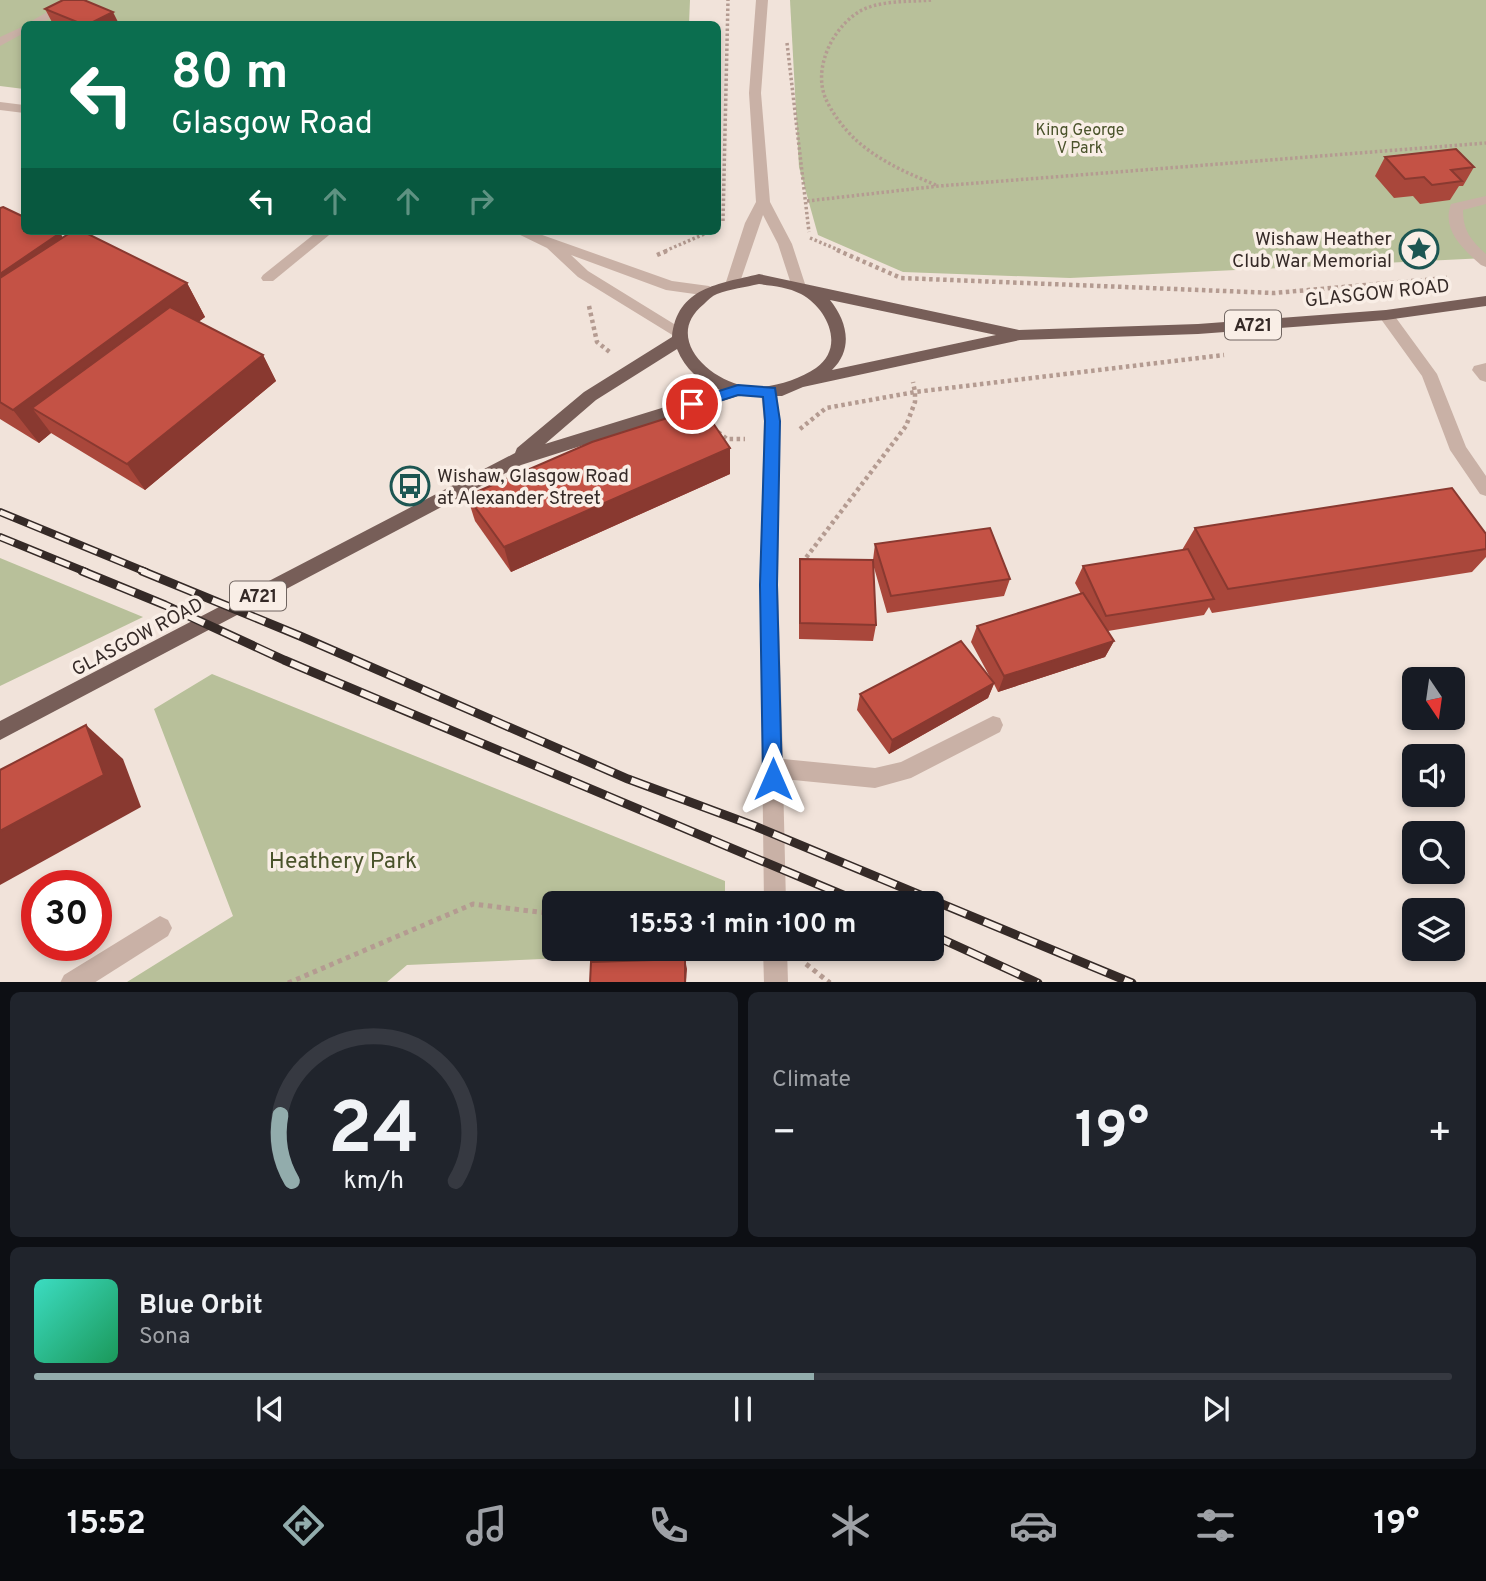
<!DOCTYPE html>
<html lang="en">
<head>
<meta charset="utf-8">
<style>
  body { margin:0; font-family:Overpass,sans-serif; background:#20242c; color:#f1f3f6; height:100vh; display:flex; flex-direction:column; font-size:26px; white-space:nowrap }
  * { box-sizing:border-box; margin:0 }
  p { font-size:23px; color:#9ea1a6 }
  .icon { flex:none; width:38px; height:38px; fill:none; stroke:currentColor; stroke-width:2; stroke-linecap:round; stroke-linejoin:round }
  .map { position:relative; height:982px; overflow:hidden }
  .details { display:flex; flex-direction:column; gap:10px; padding:10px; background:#0d0f14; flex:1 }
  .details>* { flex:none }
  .guide { position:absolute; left:21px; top:21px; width:700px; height:214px; border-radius:10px; box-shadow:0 4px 10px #0003; background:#0b6e4f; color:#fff; overflow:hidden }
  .needle { width:46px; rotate:167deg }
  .buttons { position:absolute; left:1402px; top:667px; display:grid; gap:14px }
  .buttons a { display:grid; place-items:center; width:63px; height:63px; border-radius:10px; background:#171b24; box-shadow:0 4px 10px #0003; font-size:35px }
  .speed { position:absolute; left:21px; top:870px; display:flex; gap:14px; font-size:35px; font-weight:700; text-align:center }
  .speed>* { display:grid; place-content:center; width:91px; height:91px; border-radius:50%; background:#171b24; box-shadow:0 4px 10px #0003; line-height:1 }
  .speed .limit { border:10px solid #d22; background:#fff; color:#111 }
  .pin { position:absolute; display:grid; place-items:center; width:60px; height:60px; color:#fff; margin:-30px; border:4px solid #fff; border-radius:50%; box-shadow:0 2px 7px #0007 }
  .me { position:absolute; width:77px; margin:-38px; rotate:0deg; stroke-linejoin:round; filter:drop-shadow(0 0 5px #0008) }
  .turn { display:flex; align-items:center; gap:24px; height:147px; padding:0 35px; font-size:32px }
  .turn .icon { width:91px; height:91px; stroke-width:2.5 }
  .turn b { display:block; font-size:49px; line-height:60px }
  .lanes { display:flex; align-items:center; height:66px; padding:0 35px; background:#0003; justify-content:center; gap:35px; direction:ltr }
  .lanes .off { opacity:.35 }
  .big { font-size:52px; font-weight:700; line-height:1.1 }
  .details .widget { flex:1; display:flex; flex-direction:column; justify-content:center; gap:10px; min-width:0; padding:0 24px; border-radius:10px; background:#20242c }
  .details .dial { align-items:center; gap:0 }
  .dial svg { height:182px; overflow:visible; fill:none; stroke:#363941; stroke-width:7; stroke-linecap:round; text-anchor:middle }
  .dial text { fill:#f1f3f6; stroke:none }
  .song { display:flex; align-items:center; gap:21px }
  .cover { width:84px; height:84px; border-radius:10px; background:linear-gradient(135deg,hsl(170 70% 55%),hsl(150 70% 35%)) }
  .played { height:7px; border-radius:4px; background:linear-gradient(90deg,#92acac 55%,#363941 55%) }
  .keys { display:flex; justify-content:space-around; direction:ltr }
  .heat { display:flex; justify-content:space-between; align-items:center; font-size:38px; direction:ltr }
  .details .tiles { flex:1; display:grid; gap:10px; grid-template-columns:1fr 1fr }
  .widget:last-child { grid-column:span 2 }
  .trip { position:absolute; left:542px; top:891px; width:402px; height:70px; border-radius:10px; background:#171b24; box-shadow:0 4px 10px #0003; font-weight:700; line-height:70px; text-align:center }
  .dock { display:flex; height:112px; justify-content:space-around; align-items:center; background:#090b0e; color:#9ea1a6 }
  .dock .icon { width:49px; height:49px }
  .dock .selected { color:#92acac }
  .dock b { font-size:32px; color:#f1f3f6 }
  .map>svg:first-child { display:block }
  .green { fill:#b8c09a }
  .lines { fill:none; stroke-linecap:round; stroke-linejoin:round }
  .path-far2 { stroke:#b49b91; stroke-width:3.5; stroke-dasharray:2.5 2.5; stroke-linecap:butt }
  .path-far1 { stroke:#b49b91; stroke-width:4.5; stroke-dasharray:3.5 3.5; stroke-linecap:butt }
  .path { stroke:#b49b91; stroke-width:5; stroke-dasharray:4.5 4.5; stroke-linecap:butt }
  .minor { fill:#c9b1a6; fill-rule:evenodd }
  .major { fill:#775e58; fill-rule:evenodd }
  .rail-far1-casing { stroke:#352a27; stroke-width:8 }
  .rail-casing { stroke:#352a27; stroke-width:9 }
  .rail-far1 { stroke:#f9eee6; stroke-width:5; stroke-dasharray:15; stroke-linecap:butt }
  .rail { stroke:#f9eee6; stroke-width:6; stroke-dasharray:19; stroke-linecap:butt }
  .wall { fill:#a9473b }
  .shaded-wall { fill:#893930 }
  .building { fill:#c45245; stroke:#893930; stroke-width:2 }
  .route { fill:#1a73e8; stroke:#114b97; stroke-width:2 }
  .labels { text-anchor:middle; stroke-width:7; stroke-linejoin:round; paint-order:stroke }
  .far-park-label { font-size:16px; fill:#4a532b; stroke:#f9eee6 }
  .shield { fill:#f9eee6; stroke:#706560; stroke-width:2 }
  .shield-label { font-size:18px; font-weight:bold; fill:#352a27 }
  .poi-label { font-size:19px; fill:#352a27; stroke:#f9eee6; text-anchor:end }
  .street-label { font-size:19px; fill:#352a27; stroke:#f9eee6 }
  .near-park-label { font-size:23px; fill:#4a532b; stroke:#f9eee6 }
</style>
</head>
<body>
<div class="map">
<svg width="1486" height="983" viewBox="0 0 1486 983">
  <rect width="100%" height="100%" fill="#f1e3da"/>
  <!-- green -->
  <g class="green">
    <polygon points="0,0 690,0 689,24 24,24 24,89 0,86"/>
    <polygon points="790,0 1486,0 1486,258 1070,278 903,272 818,235 799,167"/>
    <polygon points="0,558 143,617 0,686"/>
    <polygon points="212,674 725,881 725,903 555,903 555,948 724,948 724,951 407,965 387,982 127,982 233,916 154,709"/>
  </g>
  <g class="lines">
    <!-- path-far2 -->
    <g class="path-far2">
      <path d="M931,0c-22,2 -48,0 -69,10 -28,15 -49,56 -37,87 6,15 20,33 31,43 23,21 53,34 80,45"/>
      <polyline points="787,43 809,232"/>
      <polyline points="807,201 939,186 1486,143"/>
      <polyline points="723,221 728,0"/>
      <polyline points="810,238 841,251"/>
      <polyline points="665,251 711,231"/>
    </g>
    <!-- path-far1 -->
    <g class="path-far1">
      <polyline points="837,250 901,278 1274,293 1447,278"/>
      <polyline points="657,255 669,250"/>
      <polyline points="589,306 597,342 611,353"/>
      <polyline points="800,429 826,408 915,392 913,382"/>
      <polyline points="718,432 727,439 745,439"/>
      <polyline points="802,563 906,426 915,402 915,392 1224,355"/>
    </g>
    <!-- path -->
    <g class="path">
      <polyline points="806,964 830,983"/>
      <polyline points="288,983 473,904 555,914"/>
    </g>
    <!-- minor -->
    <g class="minor">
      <polygon points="69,0 84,0 40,24 26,24"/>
      <polygon points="756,0 768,0 761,93 770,202 792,244 806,287 799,292 792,287 778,244 763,215 740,282 733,287 726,282 745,223 756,202 749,93"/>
      <polygon points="24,26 24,33 0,46 0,37"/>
      <polygon points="0,102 24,105 24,113 0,110"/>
      <path d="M1486,196v8l-23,6c0,21 8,30 23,44v13l-5,-2c-17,-15 -40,-35 -30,-61z"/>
      <polygon points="318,231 334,231 273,281 263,281 261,278 263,275"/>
      <polygon points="512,231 531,231 672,281 709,286 716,291 709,296 666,290 571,255 588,271 687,332 684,336 674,336 578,277 547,248"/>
      <polygon points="1386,310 1391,311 1437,374 1466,447 1486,476 1486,496 1480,494 1450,450 1422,376 1378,315"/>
      <polygon points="1486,363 1486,382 1480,380 1472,370 1474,366"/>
      <polygon points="769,386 777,392 780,421 778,585 783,759 875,768 901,762 993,716 1000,718 1003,725 1000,732 911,778 875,788 783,779 786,903 764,903 760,585 764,421 761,392"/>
      <polygon points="160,916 168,920 172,928 168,936 94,983 60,983 64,975"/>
      <polygon points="763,948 787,948 788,983 764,983"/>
    </g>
    <!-- major -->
    <path class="major" d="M759,274l260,56 179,-6 188,-14 100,-14v10l-100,14 -188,14 -178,6 -217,47 -21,9h-44l-217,69 -521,275v-19l515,-268 2,-5 67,-56 88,-55c5,-50 47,-53 87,-63zM759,284c14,2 29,3 42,10 26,14 45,53 15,74 -19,13 -49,22 -72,18 -38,-8 -80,-50 -40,-82 4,-4 8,-8 13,-10 13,-5 29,-7 42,-10zM830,300l166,35 -164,35c22,-21 15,-49 -2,-70zM677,349c8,20 23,33 43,41l-175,54 51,-44z"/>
    <defs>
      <g id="rail-far1">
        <polyline points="0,512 146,572"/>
        <polyline points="0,537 86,572"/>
      </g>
      <g id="rail">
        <polyline points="82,571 165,605 284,660 862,903"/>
        <polyline points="142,571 300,636 628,779 752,825 1132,983"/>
        <polyline points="933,935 1038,983"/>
      </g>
    </defs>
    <!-- rail-far1 casing -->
    <use href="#rail-far1" class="rail-far1-casing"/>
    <!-- rail casing -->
    <use href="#rail" class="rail-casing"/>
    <!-- rail-far1 -->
    <use href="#rail-far1" class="rail-far1"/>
    <!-- rail -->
    <use href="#rail" class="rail"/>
  </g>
  <!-- wall -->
  <g class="wall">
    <polygon points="45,9 119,24 53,24"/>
    <polygon points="1385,157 1474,167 1463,186 1459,186 1450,200 1420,204 1413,196 1394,198 1375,176"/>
    <polygon points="0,208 60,233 63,238 187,283 205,317 198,322 263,355 276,381 145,490 51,433 39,443 0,419"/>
    <polygon points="730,474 511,572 475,521 467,496"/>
    <polygon points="1195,528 1486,534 1486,557 1472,572 1212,613 1209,607 1204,615 1108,631 1114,641 1105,657 998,692 994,684 988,698 889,754 857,710 860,694 991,679 971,642 977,626 1081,594 1075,583 1083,566 1182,550"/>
    <polygon points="875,544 1010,579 1004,596 887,613 873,564 876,625 873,641 799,639 799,576 800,559 873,560"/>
  </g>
  <!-- shaded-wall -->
  <g class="shaded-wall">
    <polygon points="113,12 119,24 89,24"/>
    <polygon points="60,233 72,252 0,301 0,274"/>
    <polygon points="187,283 205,317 61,426 32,408 51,433 39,443 13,410"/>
    <polygon points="263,355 276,381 145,490 127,464"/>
    <polygon points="730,448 730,474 511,572 504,547"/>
    <polygon points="1114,641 1105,657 998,692 1004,676"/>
    <polygon points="994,683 988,698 889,754 892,740"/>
    <polygon points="86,725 123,759 141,807 0,885 0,831"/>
    <polygon points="685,959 687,969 686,983 685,983"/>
  </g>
  <!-- building -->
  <g class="building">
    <polygon points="63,0 84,0 113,12 89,24 82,24 45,9"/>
    <polygon points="1456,149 1474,167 1451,170 1462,181 1432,185 1424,177 1405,179 1385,157"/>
    <polygon points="3,207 24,217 24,231 55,231 60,233 0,274 0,208"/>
    <polygon points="73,231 82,231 187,283 13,410 0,402 0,278"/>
    <polygon points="170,307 263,355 127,464 32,408"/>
    <polygon points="702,407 730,448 504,547 467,496 592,442"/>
    <polygon points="1452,488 1486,534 1486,549 1228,589 1195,528"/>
    <polygon points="990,528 1010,579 891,596 875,544"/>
    <polygon points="1188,549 1214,599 1106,616 1083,566"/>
    <polygon points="800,559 873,560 876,625 800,623"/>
    <polygon points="1083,593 1114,641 1004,676 977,626"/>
    <polygon points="961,641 994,683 892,740 860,694"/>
    <polygon points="86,725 104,775 0,831 0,770"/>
    <polygon points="685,959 685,983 590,983 591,962"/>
  </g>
  <!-- route -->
  <polygon class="route" points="738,385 775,388 780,421 777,585 782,779 780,786 773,788 766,786 763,779 760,585 765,421 763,397 738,395 692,410 685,404 687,401"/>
  <!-- icons -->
  <defs>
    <symbol id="sight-ring" viewBox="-11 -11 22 22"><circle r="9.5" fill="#f9eee6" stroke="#1d5652" stroke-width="1.5"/><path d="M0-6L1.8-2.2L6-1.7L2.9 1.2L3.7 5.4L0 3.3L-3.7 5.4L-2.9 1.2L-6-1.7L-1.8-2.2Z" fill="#1d5652"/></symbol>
    <symbol id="bus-ring" viewBox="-11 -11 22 22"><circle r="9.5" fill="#f9eee6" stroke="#1d5652" stroke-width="1.5"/><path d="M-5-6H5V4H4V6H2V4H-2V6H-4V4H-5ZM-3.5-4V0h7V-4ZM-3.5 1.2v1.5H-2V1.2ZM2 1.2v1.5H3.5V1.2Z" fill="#1d5652"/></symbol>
  </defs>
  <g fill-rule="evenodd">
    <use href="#sight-ring" x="1397" y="227" width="44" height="44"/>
    <use href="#bus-ring" x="388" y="464" width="44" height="44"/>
  </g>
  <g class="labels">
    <!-- far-park labels -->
    <g class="far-park-label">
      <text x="1080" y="135">King George<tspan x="1080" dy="18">V Park</tspan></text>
    </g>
    <!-- shield labels -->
    <g class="shield">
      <rect x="1225" y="310.5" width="56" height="29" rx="5"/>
      <rect x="230" y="581.5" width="56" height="29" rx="5"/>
    </g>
    <g class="shield-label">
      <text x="1253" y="331">A721</text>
      <text x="258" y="602">A721</text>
    </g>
    <!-- poi labels -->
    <g class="poi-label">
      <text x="1392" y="245">Wishaw Heather<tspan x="1392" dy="22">Club War Memorial</tspan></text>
      <text x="437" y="482" text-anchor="start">Wishaw, Glasgow Road<tspan x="437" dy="22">at Alexander Street</tspan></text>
    </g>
    <!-- street labels -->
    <g class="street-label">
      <text transform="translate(1377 292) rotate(-6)" y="7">GLASGOW ROAD</text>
      <text transform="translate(137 636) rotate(-28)" y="7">GLASGOW ROAD</text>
    </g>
    <!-- near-park labels -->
    <g class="near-park-label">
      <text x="343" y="868">Heathery Park</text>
    </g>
  </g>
</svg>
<div class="buttons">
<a><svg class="needle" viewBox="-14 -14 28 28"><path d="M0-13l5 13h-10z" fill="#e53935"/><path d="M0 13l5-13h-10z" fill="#9ea1a6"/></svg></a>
<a><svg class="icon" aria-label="sound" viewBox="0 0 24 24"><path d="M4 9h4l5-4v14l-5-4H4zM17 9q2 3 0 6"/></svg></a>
<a><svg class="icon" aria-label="search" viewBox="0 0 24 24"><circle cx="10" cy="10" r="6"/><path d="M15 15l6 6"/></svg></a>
<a><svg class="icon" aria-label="layers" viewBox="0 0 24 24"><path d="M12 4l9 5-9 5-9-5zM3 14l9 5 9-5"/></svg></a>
</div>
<div class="speed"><div class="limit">30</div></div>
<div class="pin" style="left:692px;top:404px;background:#d93025"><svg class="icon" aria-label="arrive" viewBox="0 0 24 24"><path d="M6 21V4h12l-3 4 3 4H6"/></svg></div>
<svg class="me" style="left:773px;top:779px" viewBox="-20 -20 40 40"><path d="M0-17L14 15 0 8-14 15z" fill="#1a73e8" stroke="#fff" stroke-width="4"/></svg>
<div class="trip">15:53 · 1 min · 100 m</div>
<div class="guide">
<div class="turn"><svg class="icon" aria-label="left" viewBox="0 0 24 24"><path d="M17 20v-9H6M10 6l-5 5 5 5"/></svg><div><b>80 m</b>Glasgow Road</div></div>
<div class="lanes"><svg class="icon" aria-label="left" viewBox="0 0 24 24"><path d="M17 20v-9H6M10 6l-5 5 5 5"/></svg><svg class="icon off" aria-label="ahead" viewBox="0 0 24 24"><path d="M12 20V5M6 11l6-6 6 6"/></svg><svg class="icon off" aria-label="ahead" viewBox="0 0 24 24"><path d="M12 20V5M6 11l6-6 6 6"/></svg><svg class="icon off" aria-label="right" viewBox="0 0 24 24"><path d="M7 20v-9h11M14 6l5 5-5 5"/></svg></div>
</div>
</div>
<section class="details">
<div class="tiles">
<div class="widget dial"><svg viewBox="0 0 100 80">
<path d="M14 69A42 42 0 1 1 86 69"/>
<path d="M14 69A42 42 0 0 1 9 40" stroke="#92acac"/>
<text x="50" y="56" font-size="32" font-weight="700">24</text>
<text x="50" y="72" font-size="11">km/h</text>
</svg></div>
<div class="widget"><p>Climate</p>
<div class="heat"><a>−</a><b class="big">19°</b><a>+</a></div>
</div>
<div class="widget">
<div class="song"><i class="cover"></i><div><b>Blue Orbit</b><p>Sona</p></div></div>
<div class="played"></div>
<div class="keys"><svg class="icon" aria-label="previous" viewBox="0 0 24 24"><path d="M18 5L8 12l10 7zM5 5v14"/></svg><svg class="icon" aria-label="pause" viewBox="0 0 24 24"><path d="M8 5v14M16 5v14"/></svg><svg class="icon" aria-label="next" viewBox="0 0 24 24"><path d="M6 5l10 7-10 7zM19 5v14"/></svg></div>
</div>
</div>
</section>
<nav class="dock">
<b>15:52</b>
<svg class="icon selected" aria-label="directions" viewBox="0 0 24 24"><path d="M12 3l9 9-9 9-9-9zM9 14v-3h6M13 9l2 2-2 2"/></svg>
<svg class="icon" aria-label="music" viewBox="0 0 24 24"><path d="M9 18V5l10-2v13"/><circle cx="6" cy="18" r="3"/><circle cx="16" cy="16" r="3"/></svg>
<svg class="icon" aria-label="phone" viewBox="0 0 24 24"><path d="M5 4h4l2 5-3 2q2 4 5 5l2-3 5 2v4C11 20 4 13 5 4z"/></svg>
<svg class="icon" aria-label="climate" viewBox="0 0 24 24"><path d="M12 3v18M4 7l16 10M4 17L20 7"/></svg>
<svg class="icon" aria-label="car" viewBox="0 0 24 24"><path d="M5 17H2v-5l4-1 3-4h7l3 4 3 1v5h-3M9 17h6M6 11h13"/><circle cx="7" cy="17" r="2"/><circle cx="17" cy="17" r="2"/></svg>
<svg class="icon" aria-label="filters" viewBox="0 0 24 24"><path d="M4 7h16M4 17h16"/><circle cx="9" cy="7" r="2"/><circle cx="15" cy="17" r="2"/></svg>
<b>19°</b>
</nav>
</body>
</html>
